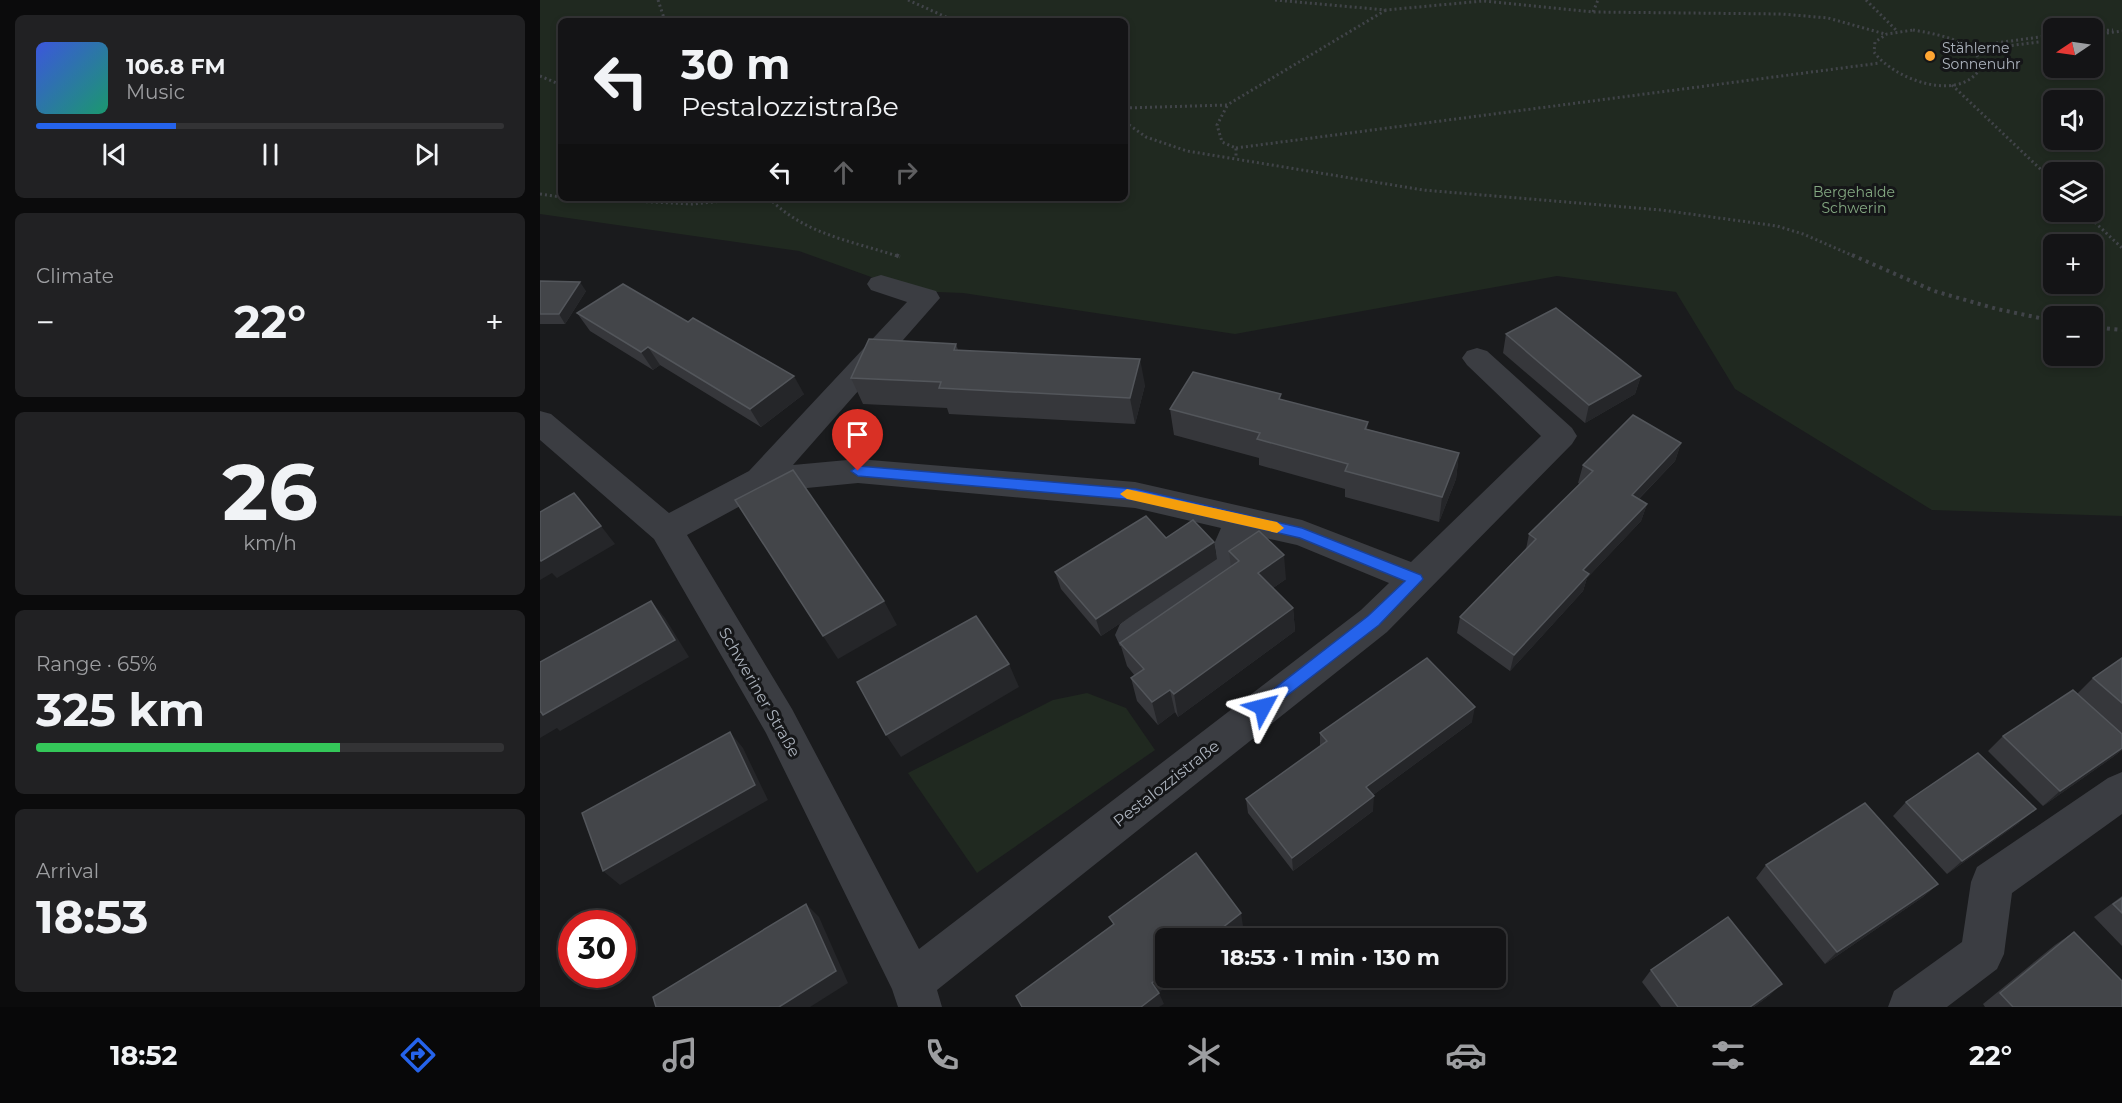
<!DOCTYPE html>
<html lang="en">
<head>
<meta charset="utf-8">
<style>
  body { margin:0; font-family:Montserrat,sans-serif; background:#212123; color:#f1f3f6; height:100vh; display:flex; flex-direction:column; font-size:22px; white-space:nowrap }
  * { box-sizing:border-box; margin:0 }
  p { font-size:20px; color:#9d9ea1 }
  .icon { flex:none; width:33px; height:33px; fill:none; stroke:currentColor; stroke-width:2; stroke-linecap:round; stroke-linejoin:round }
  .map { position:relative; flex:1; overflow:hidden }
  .details { display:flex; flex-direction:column; gap:15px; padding:15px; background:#0b0b0c; width:540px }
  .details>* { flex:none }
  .hud { position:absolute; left:18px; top:18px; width:570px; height:183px; border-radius:9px; box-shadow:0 3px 9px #0003,0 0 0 2px #333335; background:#141416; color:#f1f3f6; overflow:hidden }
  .needle { width:39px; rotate:257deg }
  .fabs { position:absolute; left:1503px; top:18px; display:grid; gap:12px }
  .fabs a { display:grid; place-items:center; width:60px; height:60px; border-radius:9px; background:#141416; box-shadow:0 3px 9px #0003,0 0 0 2px #333335; font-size:30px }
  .speed { position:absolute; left:18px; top:910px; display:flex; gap:12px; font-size:30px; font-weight:700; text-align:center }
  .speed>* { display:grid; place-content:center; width:78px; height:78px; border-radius:50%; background:#141416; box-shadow:0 3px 9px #0003,0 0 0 2px #333335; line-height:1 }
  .speed .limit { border:9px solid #d22; background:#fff; color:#111 }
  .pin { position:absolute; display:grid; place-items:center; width:51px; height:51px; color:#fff; margin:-62px -26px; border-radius:50% 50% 50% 0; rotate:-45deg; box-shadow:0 0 6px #0007 }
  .pin .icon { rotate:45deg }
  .me { position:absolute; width:66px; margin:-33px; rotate:52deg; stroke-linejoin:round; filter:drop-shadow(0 0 4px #0008) }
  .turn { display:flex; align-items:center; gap:21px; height:126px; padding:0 24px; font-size:27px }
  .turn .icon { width:78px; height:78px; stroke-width:2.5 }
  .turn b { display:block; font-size:42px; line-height:51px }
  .lanes { display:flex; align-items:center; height:57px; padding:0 24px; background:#0003; justify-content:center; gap:30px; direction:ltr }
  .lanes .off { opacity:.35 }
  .big { font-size:45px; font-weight:700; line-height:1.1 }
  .details .tile { flex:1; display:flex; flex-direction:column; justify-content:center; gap:9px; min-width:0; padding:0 21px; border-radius:9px; background:#212123 }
  .details .dial { align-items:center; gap:0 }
  .dial b { font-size:78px; line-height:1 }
  .song { display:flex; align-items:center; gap:18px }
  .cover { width:72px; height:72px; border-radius:9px; background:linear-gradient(135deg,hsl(230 70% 55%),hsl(160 70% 35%)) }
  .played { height:6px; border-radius:3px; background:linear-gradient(90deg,#2563eb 30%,#333335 30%) }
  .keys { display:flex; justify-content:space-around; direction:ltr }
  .heat { display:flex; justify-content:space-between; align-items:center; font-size:33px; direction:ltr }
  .charge { height:9px; border-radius:4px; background:linear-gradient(90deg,#34c759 65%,#333335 0) }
  .trip { position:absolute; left:615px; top:928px; width:351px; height:60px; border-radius:9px; background:#141416; box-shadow:0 3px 9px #0003,0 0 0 2px #333335; font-weight:700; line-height:60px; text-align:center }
  .menu { display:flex; height:96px; justify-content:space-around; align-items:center; background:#080809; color:#9d9ea1 }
  .menu .icon { width:42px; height:42px }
  .menu .active { color:#2563eb }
  .menu b { font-size:27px; color:#f1f3f6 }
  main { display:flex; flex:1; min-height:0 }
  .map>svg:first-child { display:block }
  .green { fill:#202920; fill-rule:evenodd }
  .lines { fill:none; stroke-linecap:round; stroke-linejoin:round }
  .path-far1 { stroke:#414449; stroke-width:3; stroke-dasharray:2 3; stroke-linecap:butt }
  .path { stroke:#414449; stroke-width:4; stroke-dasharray:3 4.5; stroke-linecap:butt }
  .minor { fill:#3b3d42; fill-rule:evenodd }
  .wall { fill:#36373b }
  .shaded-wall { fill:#252629 }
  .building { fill:#434549; stroke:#53565b; stroke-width:1.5 }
  .route { fill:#2563eb; stroke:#184099; stroke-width:1.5 }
  .slow { fill:#f59e0b }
  .poi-dot { fill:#fea632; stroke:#151618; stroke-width:2 }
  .labels { text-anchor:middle; stroke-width:6; stroke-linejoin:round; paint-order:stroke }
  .far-poi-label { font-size:14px; fill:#acb3bd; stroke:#151618; text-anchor:start }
  .far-park-label { font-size:14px; fill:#84a982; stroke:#151618 }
  .street-label { font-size:16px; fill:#acb3bd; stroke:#151618 }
</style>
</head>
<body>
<main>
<section class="details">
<div class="tile">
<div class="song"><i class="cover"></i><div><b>106.8 FM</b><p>Music</p></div></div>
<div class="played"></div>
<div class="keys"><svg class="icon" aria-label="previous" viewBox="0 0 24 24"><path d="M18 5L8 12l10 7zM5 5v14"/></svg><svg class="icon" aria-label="pause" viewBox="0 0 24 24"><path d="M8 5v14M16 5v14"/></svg><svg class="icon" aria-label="next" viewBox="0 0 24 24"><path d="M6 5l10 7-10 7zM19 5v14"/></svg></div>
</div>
<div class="tile"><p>Climate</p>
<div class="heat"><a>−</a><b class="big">22°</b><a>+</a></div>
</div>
<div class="tile dial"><b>26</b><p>km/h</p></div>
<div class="tile"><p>Range · 65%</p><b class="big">325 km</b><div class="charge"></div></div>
<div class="tile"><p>Arrival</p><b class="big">18:53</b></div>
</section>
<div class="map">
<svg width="1582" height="1007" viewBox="0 0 1582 1007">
  <rect width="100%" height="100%" fill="#1a1b1d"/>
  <!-- green -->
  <g class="green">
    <path d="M0,0h1582v516l-190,-6 -197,-121 -59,-97 -119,-16 -322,58 -272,-41 -53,-2 -111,-40 -259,-37zM21,21h564v177h-564zM1514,28h38v40h-38zM1514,100h38v40h-38zM1514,172h38v40h-38zM1514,244h38v40h-38zM1514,316h38v40h-38z"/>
    <polygon points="547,693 586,708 615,750 437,873 368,773 513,700"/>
  </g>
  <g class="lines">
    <!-- path-far1 -->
    <g class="path-far1">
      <polyline points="118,0 125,21"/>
      <polyline points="368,0 415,21"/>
      <polyline points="735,0 846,10 943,1 1053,12 1242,14 1288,18 1345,34"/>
      <polyline points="1326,0 1357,31"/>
      <polyline points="1053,12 1058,0"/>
      <path d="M1373,30c23,4 61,10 69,35 -19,40 -88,15 -108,-13l1,-10 12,-8z"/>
      <polyline points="1552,31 1573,30"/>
      <polyline points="1552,35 1582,31"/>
      <polyline points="1432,49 1456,43 1514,35"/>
      <polyline points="1437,50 1514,40"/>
      <polyline points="0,76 21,85"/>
      <polyline points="1412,85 1514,182"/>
      <polyline points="687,106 677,125 682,142 696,148 696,158"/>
      <polyline points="585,108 687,105 846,10"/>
      <polyline points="585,122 606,137 647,151 883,190 1121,210 1237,226 1263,234 1316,257"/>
      <polyline points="696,148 1340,63"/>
      <polyline points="0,194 21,197"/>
      <polyline points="31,198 152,204 217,198"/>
      <path d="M229,198c36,37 84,43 131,59"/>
      <polyline points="1544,212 1582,248"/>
    </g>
    <!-- path -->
    <g class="path">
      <polyline points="356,255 360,257"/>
      <polyline points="1312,255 1394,291 1457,309 1514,321"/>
      <polyline points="1552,327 1582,330"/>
    </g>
    <!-- minor -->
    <g class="minor">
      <path d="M341,275l55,16 4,7 -147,167 65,-6 277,23 167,38 109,42 130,-126 -74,-71 -5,-7 5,-7 10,-3 10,3 85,77 5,8 -5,8 -185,188 -450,358 5,17h-44l-6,-18 -126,-256 -112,-194 -114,-99v-29l11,3 118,99 80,-42 158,-169 -36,-12 -4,-6 4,-6zM318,483l277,25 86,20 -7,16 2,9 -96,71 -5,11 5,11 13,4 13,-4 100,-78c7,-13 0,-20 6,-33l45,10 92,38 -28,27 -442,339 -127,-240 -105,-174 79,-43z"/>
      <polygon points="1582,772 1582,814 1472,893 1464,954 1457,969 1407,1007 1348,1007 1354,991 1422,942 1431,882 1437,867 1568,778"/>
    </g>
  </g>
  <!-- wall -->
  <g class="wall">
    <polygon points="0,281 46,291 25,324 0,324"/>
    <polygon points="37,313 264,394 221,427 120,365 113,370 50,331"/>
    <polygon points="966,334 1101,376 1095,394 1045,423 963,353"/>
    <polygon points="416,344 418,350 605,385 595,424 409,414 407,408 323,404 311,378"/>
    <polygon points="742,400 828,422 827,429 919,453 916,479 899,522 805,497 805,489 719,465 719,458 634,435 630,409"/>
    <polygon points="1141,443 1135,461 1099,499 1107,504 1101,521 1047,578 1043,591 970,671 917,633 920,617 986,549 989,534 1040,484 1038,483 1043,465"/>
    <polygon points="626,538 677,559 561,636 521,589 515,572"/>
    <polygon points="689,551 746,579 733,588 753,608 755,631 638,717 635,712 618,725 597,701 591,678 595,676 587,666 580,643 691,567"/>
    <polygon points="1582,658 1582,750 1573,757 1503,806 1448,751 1463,736 1537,694 1553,678"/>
    <polygon points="932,722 833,795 833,811 753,871 708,813 706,799 780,746 780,733"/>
    <polygon points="1366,802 1479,823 1407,874 1353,816"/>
    <polygon points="1226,865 1398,884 1383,897 1285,964 1216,878"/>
    <polygon points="1582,896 1582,946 1554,917"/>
    <polygon points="1534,932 1582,1007 1445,1007 1443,1004 1515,945"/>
    <polygon points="1111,970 1230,995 1214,1007 1121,1007 1102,982"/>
  </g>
  <!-- shaded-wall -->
  <g class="shaded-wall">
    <polygon points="40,282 46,291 25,324 19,314"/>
    <polygon points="108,347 120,365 113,370 101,352"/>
    <polygon points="600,359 605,385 595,424 590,398"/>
    <polygon points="254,376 264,394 221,427 210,409"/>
    <polygon points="1101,376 1095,394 1045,423 1049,405"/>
    <polygon points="1141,443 1135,461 1086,512 1092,495"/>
    <polygon points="919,453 916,479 899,522 902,497"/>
    <polygon points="1107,504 1101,521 1047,578 1043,591 970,671 974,655 1043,570"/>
    <polygon points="61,526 75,544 17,578 12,573 0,580 0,560"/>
    <polygon points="674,542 677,559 561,636 556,619"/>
    <polygon points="744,555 746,579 720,597 718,573"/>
    <polygon points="111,601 125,618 149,657 20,731 17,728 0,738 0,712"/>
    <polygon points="344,601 357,625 298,659 283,636"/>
    <polygon points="753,608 755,631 638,717 634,694"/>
    <polygon points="469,664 479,687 361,757 346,735"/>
    <polygon points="630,690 635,712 618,725 612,702"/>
    <polygon points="935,707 932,722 825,801 826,787"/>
    <polygon points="190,732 203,748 228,800 80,885 63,871"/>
    <polygon points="1582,748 1582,750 1573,757 1503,806 1520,791"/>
    <polygon points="834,796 833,811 753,871 752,858"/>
    <polygon points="1496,809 1479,823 1407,874 1422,861"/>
    <polygon points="1398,884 1383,897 1285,964 1297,952"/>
    <polygon points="266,904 279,917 308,983 270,1007 239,1007"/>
    <polygon points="701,913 703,926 686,939 668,939"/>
    <polygon points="626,972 626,978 637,978 617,994 612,983"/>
    <polygon points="1242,984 1230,995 1214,1007 1210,1007"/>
    <polygon points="619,993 624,1004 619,1007 601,1007"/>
  </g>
  <!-- building -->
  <g class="building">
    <polygon points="0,281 40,282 19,314 0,314"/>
    <polygon points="83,284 148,322 153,318 254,376 210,409 108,347 101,352 37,313"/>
    <polygon points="1016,308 1101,376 1049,405 966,334"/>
    <polygon points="329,339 416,344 414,350 600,359 590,398 399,388 401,382 311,378"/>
    <polygon points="653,372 741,394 739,399 828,422 825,429 919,453 902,497 805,471 808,464 717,439 720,433 630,409"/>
    <polygon points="1093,415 1141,443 1092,495 1107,504 1043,570 1049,574 974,655 920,617 996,539 989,534 1053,471 1043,465"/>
    <polygon points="253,470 344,601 283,636 195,500"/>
    <polygon points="34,493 61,526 1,561 0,560 0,512"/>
    <polygon points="606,516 626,538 653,520 674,542 556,619 515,572"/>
    <polygon points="719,531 744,555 718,573 753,608 634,694 630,690 612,702 591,678 604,669 580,643 699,561 689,551"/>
    <polygon points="111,601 135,640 3,715 1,712 0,712 0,662"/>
    <polygon points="436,616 469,664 346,735 317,682"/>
    <polygon points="887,658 935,707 826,787 834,796 752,858 706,799 787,741 780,733"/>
    <polygon points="1582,658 1582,703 1553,678"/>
    <polygon points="1533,690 1582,734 1582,748 1520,791 1463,736"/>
    <polygon points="190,732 215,785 63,871 42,813"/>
    <polygon points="1438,753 1496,809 1422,861 1366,802"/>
    <polygon points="1325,803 1398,884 1297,952 1226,865"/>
    <polygon points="656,853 701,913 668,939 626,939 626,972 612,983 619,993 601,1007 482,1007 476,996 574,924 569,917"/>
    <polygon points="1582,898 1582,913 1573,904"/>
    <polygon points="266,904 296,971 239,1007 116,1007 113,997"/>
    <polygon points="1188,917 1242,984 1210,1007 1138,1007 1111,970"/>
    <polygon points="1534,932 1582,981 1582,1007 1473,1007 1460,993"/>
  </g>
  <!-- route -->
  <polygon class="route" points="318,466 596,489 762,528 881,575 883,579 839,625 723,714 717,712 715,707 717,702 828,616 865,581 760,538 596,500 318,476 311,471"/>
  <!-- slow -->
  <polygon class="slow" points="587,489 737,522 744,528 737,533 587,499 580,494"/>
  <!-- markers -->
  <circle class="poi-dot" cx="1390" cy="56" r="6"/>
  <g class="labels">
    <!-- far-poi labels -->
    <g class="far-poi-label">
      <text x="1402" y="53">Stählerne<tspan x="1402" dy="16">Sonnenuhr</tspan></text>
    </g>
    <!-- far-park labels -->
    <g class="far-park-label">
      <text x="1314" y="197">Bergehalde<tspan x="1314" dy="16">Schwerin</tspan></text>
    </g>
    <!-- street labels -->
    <g class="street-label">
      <text transform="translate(220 692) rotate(60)" y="6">Schweriner Straße</text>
      <text transform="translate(626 783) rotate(-38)" y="6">Pestalozzistraße</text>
    </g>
  </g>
</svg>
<div class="fabs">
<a><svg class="needle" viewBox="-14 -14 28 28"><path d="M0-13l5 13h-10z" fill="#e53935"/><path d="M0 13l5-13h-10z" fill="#9d9ea1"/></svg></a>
<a><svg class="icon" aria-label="sound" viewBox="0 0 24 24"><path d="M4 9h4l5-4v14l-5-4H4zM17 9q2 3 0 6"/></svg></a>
<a><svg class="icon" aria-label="layers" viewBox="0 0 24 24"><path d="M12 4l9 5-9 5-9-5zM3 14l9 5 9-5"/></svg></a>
<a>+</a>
<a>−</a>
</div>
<div class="speed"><div class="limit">30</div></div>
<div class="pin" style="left:318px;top:471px;background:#d93025"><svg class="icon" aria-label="arrive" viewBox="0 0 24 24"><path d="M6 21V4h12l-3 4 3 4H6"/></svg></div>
<svg class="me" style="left:723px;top:707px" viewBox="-20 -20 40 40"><path d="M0-17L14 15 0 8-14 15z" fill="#2563eb" stroke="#fff" stroke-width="4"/></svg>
<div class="trip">18:53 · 1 min · 130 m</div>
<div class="hud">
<div class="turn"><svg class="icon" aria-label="left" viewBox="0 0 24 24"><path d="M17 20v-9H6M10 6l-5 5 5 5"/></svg><div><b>30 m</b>Pestalozzistraße</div></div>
<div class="lanes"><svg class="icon" aria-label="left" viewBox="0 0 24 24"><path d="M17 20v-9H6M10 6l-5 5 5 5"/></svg><svg class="icon off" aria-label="ahead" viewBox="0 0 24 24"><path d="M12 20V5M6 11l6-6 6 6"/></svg><svg class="icon off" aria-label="right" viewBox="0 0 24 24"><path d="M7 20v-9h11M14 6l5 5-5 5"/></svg></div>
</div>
</div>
</main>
<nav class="menu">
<b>18:52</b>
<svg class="icon active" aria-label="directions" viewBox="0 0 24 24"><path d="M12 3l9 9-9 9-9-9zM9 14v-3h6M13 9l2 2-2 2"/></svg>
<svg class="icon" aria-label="music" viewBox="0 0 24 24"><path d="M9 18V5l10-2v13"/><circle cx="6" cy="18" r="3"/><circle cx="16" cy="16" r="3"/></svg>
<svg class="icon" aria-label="phone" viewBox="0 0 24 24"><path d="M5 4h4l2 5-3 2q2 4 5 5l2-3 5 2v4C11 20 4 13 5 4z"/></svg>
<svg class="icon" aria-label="climate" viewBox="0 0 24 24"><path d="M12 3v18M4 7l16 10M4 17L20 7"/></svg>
<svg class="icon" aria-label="car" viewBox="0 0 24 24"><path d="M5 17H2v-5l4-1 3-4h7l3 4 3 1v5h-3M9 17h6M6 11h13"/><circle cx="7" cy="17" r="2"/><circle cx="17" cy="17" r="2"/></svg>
<svg class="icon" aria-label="filters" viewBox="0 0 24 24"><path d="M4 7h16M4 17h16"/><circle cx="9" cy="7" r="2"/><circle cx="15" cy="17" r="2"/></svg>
<b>22°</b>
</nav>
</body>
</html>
